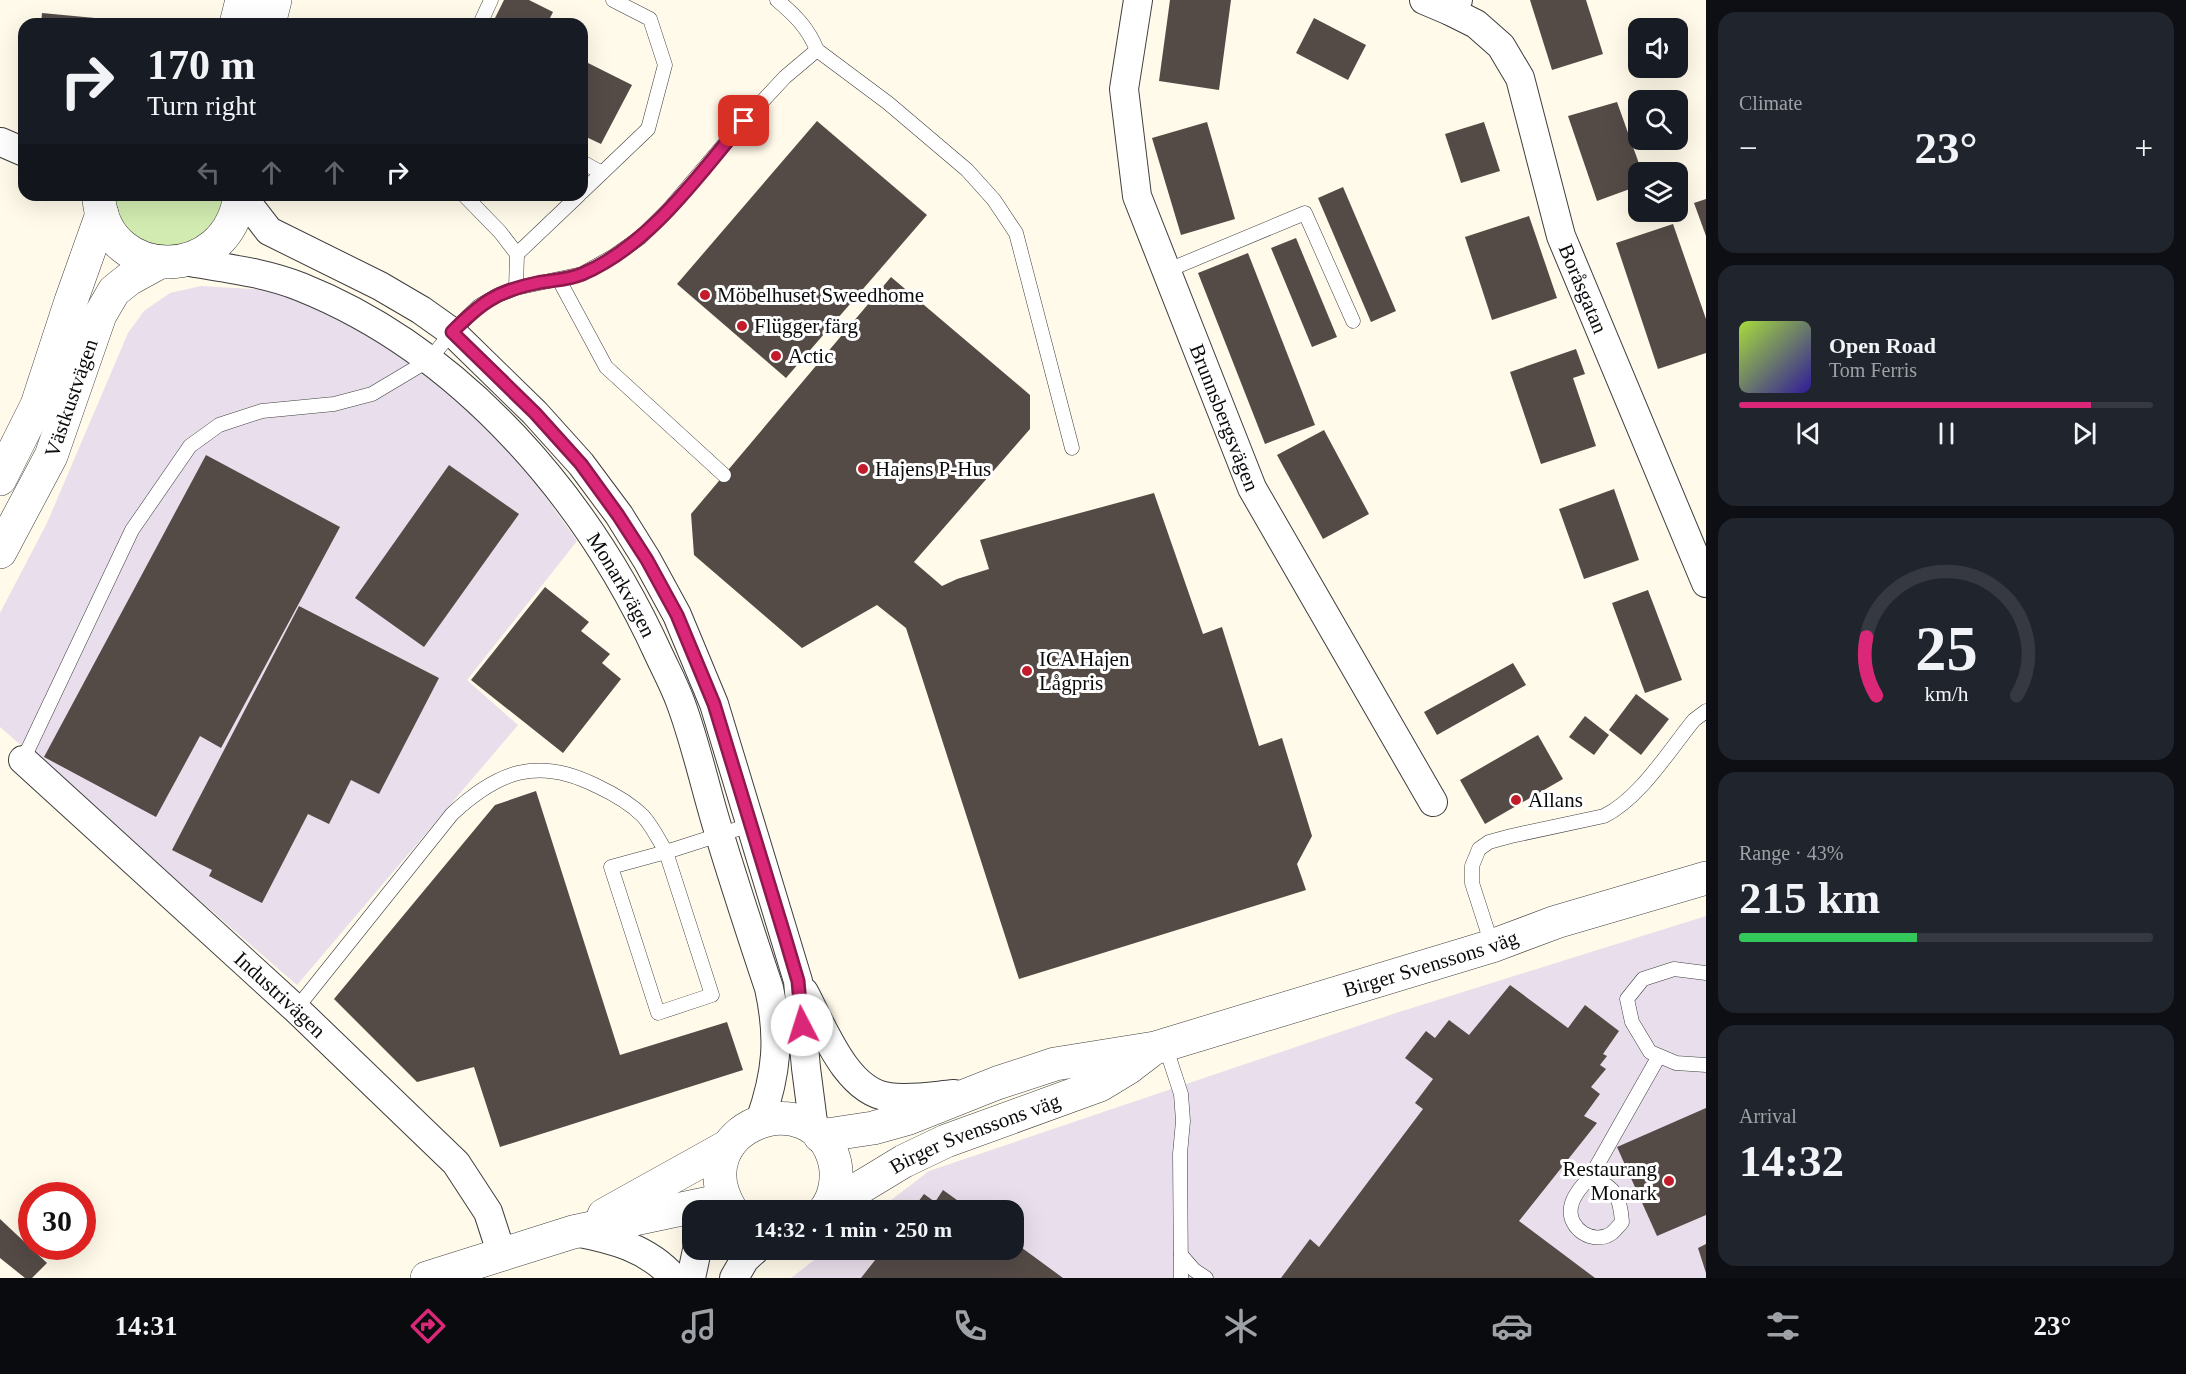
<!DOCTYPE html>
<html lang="en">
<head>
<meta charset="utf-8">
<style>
  body { margin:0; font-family:Georgia,serif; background:#20242c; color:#f1f3f6; height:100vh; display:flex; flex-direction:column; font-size:22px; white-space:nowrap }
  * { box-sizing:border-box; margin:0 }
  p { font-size:20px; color:#9ea1a6 }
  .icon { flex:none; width:33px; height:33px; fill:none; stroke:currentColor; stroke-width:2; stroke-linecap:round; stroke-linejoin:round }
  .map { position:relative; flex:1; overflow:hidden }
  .drawer { display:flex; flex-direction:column; gap:12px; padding:12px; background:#0d0f14; width:480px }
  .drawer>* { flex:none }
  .top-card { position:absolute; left:18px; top:18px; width:570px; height:183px; border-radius:18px; box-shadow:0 6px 24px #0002; background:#171b24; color:#f1f3f6; overflow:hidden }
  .controls { position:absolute; left:1628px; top:18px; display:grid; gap:12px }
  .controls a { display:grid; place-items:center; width:60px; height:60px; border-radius:12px; background:#171b24; box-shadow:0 6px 24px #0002; font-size:30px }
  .speed { position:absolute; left:18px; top:1182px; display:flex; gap:12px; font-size:30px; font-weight:700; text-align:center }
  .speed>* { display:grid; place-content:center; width:78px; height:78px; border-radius:50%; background:#171b24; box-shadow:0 6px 24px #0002; line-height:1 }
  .speed .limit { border:9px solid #d22; background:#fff; color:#111 }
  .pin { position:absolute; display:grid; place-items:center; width:51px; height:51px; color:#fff; margin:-26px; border-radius:12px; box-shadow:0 3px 9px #0006 }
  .me { position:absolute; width:66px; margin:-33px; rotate:355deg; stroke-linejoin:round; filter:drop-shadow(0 0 4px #0008) }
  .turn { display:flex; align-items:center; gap:21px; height:126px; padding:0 30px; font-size:27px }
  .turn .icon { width:78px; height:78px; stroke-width:2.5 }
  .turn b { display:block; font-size:42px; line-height:51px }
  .lanes { display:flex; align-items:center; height:57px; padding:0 30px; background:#0003; justify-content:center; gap:30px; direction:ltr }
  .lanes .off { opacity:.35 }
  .big { font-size:45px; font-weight:600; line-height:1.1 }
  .drawer .tile { flex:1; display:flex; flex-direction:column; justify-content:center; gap:9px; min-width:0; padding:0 21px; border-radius:18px; background:#20242c }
  .drawer .dial { align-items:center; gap:0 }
  .dial svg { height:156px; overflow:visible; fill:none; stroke:#363941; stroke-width:7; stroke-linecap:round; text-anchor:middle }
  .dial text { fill:#f1f3f6; stroke:none }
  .song { display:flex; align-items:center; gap:18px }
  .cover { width:72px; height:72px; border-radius:9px; background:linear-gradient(135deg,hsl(80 70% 55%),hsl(250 70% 35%)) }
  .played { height:6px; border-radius:3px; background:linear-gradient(90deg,#db2777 85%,#363941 85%) }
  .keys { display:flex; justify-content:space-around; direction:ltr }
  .heat { display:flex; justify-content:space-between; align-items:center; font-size:33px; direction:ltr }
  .charge { height:9px; border-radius:4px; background:linear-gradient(90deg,#34c759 43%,#363941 0) }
  .trip { position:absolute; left:682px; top:1200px; width:342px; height:60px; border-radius:18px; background:#171b24; box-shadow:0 6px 24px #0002; font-weight:600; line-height:60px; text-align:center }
  .tab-bar { display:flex; height:96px; justify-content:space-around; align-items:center; background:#090b0e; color:#9ea1a6 }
  .tab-bar .icon { width:42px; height:42px }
  .tab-bar .current { color:#db2777 }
  .tab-bar b { font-size:27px; color:#f1f3f6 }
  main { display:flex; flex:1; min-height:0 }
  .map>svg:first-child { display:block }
  .industrial { fill:#e9deeb }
  .green { fill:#d1ebb0 }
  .building { fill:#544b47 }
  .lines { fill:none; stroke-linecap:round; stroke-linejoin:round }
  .service-casing { stroke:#3e3e3e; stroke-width:15 }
  .minor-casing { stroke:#3e3e3e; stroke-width:30 }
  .tertiary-casing { stroke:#3e3e3e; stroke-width:34 }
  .service { stroke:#fff; stroke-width:14 }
  .minor { stroke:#fff; stroke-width:28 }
  .tertiary { stroke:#fff; stroke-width:33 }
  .route-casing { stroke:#8e194d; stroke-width:15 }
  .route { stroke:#db2777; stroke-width:10 }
  .poi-dot { fill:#c31b2a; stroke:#fff; stroke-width:2 }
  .labels { text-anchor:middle; stroke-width:6; stroke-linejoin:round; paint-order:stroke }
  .street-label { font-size:21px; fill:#0b0b0b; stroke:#fff }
  .poi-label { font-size:21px; fill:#0b0b0b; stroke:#fff; text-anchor:start }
</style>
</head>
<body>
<main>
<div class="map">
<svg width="1706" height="1278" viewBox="0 0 1706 1278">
  <rect width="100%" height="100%" fill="#fffae9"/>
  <!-- industrial -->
  <g class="industrial">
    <polygon points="201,286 271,290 342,319 421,367 506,441 577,541 467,680 518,725 297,985 0,727 0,613 47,523 128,333 144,311 170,293"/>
    <polygon points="1706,916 1706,1278 791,1278 827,1250 1014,1250 1014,1210 878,1210 929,1171 1396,1013"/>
  </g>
  <!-- green -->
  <polygon class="green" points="114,195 225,195 215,225 192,245 161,249 131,234 120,221"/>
  <!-- building -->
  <g class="building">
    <polygon points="504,0 529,0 553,12 547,24 492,24"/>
    <polygon points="1170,0 1231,0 1219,90 1159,81"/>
    <polygon points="1530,0 1586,0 1603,54 1552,70"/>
    <polygon points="42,13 116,20 116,24 41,24"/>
    <polygon points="1314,18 1366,45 1348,80 1296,53"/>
    <polygon points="582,60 632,85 601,144 582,135"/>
    <polygon points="1617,102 1642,172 1638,172 1638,186 1597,201 1568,116"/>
    <polygon points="817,121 927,215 786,378 677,284"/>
    <polygon points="1207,122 1235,219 1181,235 1152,138"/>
    <polygon points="1484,122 1500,171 1461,183 1445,134"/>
    <polygon points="1679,179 1688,204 1677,208 1677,180"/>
    <polygon points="1343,187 1396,311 1371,322 1318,198"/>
    <polygon points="1706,199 1706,236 1694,203"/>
    <polygon points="1529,216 1557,298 1492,320 1465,237"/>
    <polygon points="1673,224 1706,319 1706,353 1658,369 1616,243"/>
    <polygon points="1296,238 1337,337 1312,347 1271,248"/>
    <polygon points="1248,253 1315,425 1265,444 1198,273"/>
    <polygon points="891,277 1030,395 1030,429 914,562 942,586 957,579 989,569 980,540 1154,493 1203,634 1222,627 1259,746 1282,738 1312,836 1297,864 1306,890 1019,979 906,628 877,605 802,648 694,555 691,514"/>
    <polygon points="1576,349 1585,374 1573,378 1596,446 1541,464 1510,372"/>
    <polygon points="1324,430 1369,514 1323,539 1277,455"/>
    <polygon points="206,455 340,527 221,748 200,736 156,817 44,757"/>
    <polygon points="449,465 519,514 424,647 355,598"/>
    <polygon points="1614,489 1639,560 1584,579 1559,509"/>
    <polygon points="545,587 589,622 581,631 610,654 602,663 621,679 563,753 471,680"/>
    <polygon points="1648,590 1682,680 1645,693 1612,603"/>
    <polygon points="299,606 439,678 379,794 351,780 329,824 308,814 262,903 209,876 212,870 172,850"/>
    <polygon points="1513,663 1526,685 1437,735 1424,712"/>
    <polygon points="1636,694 1669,719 1641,755 1609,730"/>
    <polygon points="1585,716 1609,735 1594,755 1569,737"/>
    <polygon points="1538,735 1563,779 1485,824 1460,780"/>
    <polygon points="536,791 620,1055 727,1022 743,1070 500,1147 474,1067 417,1082 334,999 495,805"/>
    <polygon points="1510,985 1568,1028 1585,1005 1619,1031 1603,1054 1607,1056 1600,1065 1606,1069 1591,1087 1600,1094 1584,1116 1597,1123 1519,1221 1595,1278 1281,1278 1310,1239 1319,1247 1423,1109 1415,1103 1433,1079 1405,1058 1426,1031 1435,1038 1449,1020 1469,1035"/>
    <polygon points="1706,1108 1706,1215 1657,1236 1617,1147"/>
    <polygon points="943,1190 971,1210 912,1210 924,1194 935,1202"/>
    <polygon points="0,1219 47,1263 32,1278 25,1278 0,1258"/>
    <polygon points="1014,1242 1063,1278 861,1278 883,1250 1014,1250"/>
    <polygon points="1706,1244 1706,1273 1698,1248"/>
  </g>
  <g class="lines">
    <defs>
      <g id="service">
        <path d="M777,0c18,15 31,28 40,50l71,53 79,67 27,30 22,33 56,215"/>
        <polyline points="480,24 491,0"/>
        <polyline points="582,162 602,173"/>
        <polyline points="582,192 648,129 665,65 650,19 613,0"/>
        <polyline points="464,195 500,232 517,254 516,288"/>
        <polyline points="517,254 579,195"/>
        <polyline points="1166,271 1305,213 1353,321"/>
        <polyline points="559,280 606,367 724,475"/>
        <polyline points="23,760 132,530 190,446 219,425 262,411 334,404 372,394 429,360 452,332 479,306 498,295 516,288 582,274 614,256 641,237 669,209 744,121 785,77 817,50"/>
        <polygon points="666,852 712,995 658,1013 611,867"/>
        <path d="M1492,945l-20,-62v-17l7,-17 10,-7 22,-6 93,-20c36,-18 64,-64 90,-96l12,-9"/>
        <polyline points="1706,973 1674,969 1643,979 1627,999 1632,1022 1650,1052 1676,1063 1706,1065"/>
        <path d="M296,1009l156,-195c46,-43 86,-58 145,-28 17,8 33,17 46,30 9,10 16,24 23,36l84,-27"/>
        <polyline points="1165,1045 1181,1094 1183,1121 1180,1154 1181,1278"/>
        <path d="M1591,1176c25,13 29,19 31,46 -3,4 -7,8 -10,11 -18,13 -45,-4 -41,-26 2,-12 12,-22 20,-31l68,-120"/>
        <polyline points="1181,1255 1194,1270 1206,1278"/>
      </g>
      <g id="minor">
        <path id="s1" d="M1138,0l-14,89 13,107 115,292 181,314"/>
        <polyline points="1424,0 1450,11 1458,0"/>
        <path id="s2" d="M1450,11l26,13 25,22 19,32 41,158 145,347"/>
        <polyline points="1,142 24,152"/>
        <polyline points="245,195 249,205 269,231 380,286 421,310 452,332 535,413 581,464 619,515 647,560 677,615 714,704 798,981 806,1068 814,1130"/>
        <path id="s3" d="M184,261c39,7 80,11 117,26 162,65 287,212 358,368 7,15 15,30 21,46 14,37 23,77 34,115 17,58 36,115 55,172 11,50 8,85 -9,133"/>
        <path id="s4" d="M23,760l273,249 160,154 32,49 14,43"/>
        <path d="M804,992c19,35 42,100 85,105 21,3 43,-1 65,-3"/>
        <path d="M575,1232c37,7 73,16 99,46"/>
        <polyline points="691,1278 697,1250"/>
        <polyline points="734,1278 745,1259 755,1250"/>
      </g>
      <g id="tertiary">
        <polyline points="236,24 242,0"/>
        <polyline points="269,24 275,0"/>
        <path d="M99,200c9,83 129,84 141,-5"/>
        <polyline points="0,479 37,405 71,301 102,214"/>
        <path id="s5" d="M0,552l51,-96 49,-141 14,-24 15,-12 31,-17"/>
        <path id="s6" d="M820,1136l53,-8 36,-10 88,-35 58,-19 100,-16 337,-102 64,-24 150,-44"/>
        <path id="s7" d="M828,1207l76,-46 42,-20 154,-56 28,-17 21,-16"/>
        <path d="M731,1210c-50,-82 83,-133 104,-47 3,16 0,34 -10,47"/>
        <polyline points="604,1215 728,1146"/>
        <polyline points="427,1278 573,1232 724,1200"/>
      </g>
    </defs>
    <!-- service casing -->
    <use href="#service" class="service-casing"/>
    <!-- minor casing -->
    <use href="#minor" class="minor-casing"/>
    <!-- tertiary casing -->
    <use href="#tertiary" class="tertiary-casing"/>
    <!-- service -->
    <use href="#service" class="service"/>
    <!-- minor -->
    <use href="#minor" class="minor"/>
    <!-- tertiary -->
    <use href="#tertiary" class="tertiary"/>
  </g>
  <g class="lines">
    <defs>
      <path id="route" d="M744,121c-45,54 -95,125 -162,153 -14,6 -30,6 -45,9 -41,8 -57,21 -85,49l83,81 46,51 37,51 29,45 30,55 37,89 71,233 13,44 4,44"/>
    </defs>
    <!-- route casing -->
    <use href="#route" class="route-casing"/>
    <!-- route -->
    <use href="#route" class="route"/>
  </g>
  <!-- markers -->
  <g class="poi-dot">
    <circle cx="705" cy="295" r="6"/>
    <circle cx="742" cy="326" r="6"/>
    <circle cx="776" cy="356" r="6"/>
    <circle cx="863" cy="469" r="6"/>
    <circle cx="1027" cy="671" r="6"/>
    <circle cx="1516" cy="800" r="6"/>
    <circle cx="1669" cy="1181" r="6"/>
  </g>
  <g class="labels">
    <!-- street labels -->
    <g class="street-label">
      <text dy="7" stroke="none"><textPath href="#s2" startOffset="320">Boråsgatan</textPath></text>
      <text dy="7" stroke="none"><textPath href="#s5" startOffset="170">Västkustvägen</textPath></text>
      <text dy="7" stroke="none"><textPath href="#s1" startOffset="436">Brunnsbergsvägen</textPath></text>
      <text dy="7" stroke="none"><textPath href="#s3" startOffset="566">Monarkvägen</textPath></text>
      <text dy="7" stroke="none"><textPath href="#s6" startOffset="636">Birger Svenssons väg</textPath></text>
      <text dy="7" stroke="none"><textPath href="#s4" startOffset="348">Industrivägen</textPath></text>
      <text dy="7" stroke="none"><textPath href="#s7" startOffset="165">Birger Svenssons väg</textPath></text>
    </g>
    <!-- poi labels -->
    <g class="poi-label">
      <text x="717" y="302">Möbelhuset Sweedhome</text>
      <text x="754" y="333">Flügger färg</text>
      <text x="788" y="363">Actic</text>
      <text x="875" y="476">Hajens P-Hus</text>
      <text x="1039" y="666">ICA Hajen<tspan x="1039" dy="24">Lågpris</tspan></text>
      <text x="1528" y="807">Allans</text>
      <text x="1657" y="1176" text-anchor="end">Restaurang<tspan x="1657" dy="24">Monark</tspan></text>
    </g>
  </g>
</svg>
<div class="controls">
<a><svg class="icon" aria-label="sound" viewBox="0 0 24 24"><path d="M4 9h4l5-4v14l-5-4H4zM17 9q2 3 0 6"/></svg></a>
<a><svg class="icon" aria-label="search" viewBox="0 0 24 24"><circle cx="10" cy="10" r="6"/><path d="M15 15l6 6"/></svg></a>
<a><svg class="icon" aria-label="layers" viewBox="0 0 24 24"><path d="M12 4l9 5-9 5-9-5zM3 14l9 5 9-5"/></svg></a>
</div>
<div class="speed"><div class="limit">30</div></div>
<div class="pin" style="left:744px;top:121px;background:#d93025"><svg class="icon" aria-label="arrive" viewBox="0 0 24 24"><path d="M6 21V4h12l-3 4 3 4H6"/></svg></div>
<svg class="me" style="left:802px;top:1025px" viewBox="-20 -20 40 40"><circle r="19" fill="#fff"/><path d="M0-13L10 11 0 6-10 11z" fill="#db2777"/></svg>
<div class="trip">14:32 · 1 min · 250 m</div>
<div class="top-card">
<div class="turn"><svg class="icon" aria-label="right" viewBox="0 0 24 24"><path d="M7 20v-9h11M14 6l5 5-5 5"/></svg><div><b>170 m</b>Turn right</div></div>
<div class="lanes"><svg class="icon off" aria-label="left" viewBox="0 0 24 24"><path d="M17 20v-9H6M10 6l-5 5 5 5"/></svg><svg class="icon off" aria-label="ahead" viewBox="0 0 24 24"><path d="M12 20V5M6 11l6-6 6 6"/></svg><svg class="icon off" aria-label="ahead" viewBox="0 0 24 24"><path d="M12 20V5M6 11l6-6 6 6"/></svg><svg class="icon" aria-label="right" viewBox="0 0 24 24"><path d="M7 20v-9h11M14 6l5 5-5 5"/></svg></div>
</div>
</div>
<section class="drawer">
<div class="tile"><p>Climate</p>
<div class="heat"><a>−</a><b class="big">23°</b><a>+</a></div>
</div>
<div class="tile">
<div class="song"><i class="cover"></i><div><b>Open Road</b><p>Tom Ferris</p></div></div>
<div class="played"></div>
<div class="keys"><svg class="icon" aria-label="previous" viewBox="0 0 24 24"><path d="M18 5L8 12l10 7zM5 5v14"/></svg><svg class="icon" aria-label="pause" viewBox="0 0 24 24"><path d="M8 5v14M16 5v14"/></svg><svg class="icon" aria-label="next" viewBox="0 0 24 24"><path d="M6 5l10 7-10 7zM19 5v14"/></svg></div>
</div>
<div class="tile dial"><svg viewBox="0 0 100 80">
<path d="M14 69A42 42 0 1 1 86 69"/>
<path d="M14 69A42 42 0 0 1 9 39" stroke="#db2777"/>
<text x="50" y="56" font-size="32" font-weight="700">25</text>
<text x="50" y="72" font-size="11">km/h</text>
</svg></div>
<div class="tile"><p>Range · 43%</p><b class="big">215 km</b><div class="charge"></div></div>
<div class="tile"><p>Arrival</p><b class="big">14:32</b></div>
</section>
</main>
<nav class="tab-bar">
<b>14:31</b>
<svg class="icon current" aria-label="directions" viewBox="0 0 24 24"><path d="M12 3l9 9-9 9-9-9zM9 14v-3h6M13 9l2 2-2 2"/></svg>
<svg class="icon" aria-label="music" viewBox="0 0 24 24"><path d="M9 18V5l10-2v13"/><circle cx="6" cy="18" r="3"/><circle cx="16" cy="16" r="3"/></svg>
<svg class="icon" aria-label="phone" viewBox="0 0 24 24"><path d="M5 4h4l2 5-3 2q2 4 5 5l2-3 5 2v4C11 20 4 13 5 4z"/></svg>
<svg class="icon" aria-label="climate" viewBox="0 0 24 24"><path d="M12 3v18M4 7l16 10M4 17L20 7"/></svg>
<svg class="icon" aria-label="car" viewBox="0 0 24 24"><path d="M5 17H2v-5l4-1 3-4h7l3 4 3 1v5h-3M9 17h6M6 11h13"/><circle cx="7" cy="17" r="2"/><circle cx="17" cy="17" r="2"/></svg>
<svg class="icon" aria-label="filters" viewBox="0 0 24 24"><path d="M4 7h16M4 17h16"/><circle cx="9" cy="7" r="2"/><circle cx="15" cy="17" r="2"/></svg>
<b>23°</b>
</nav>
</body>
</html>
